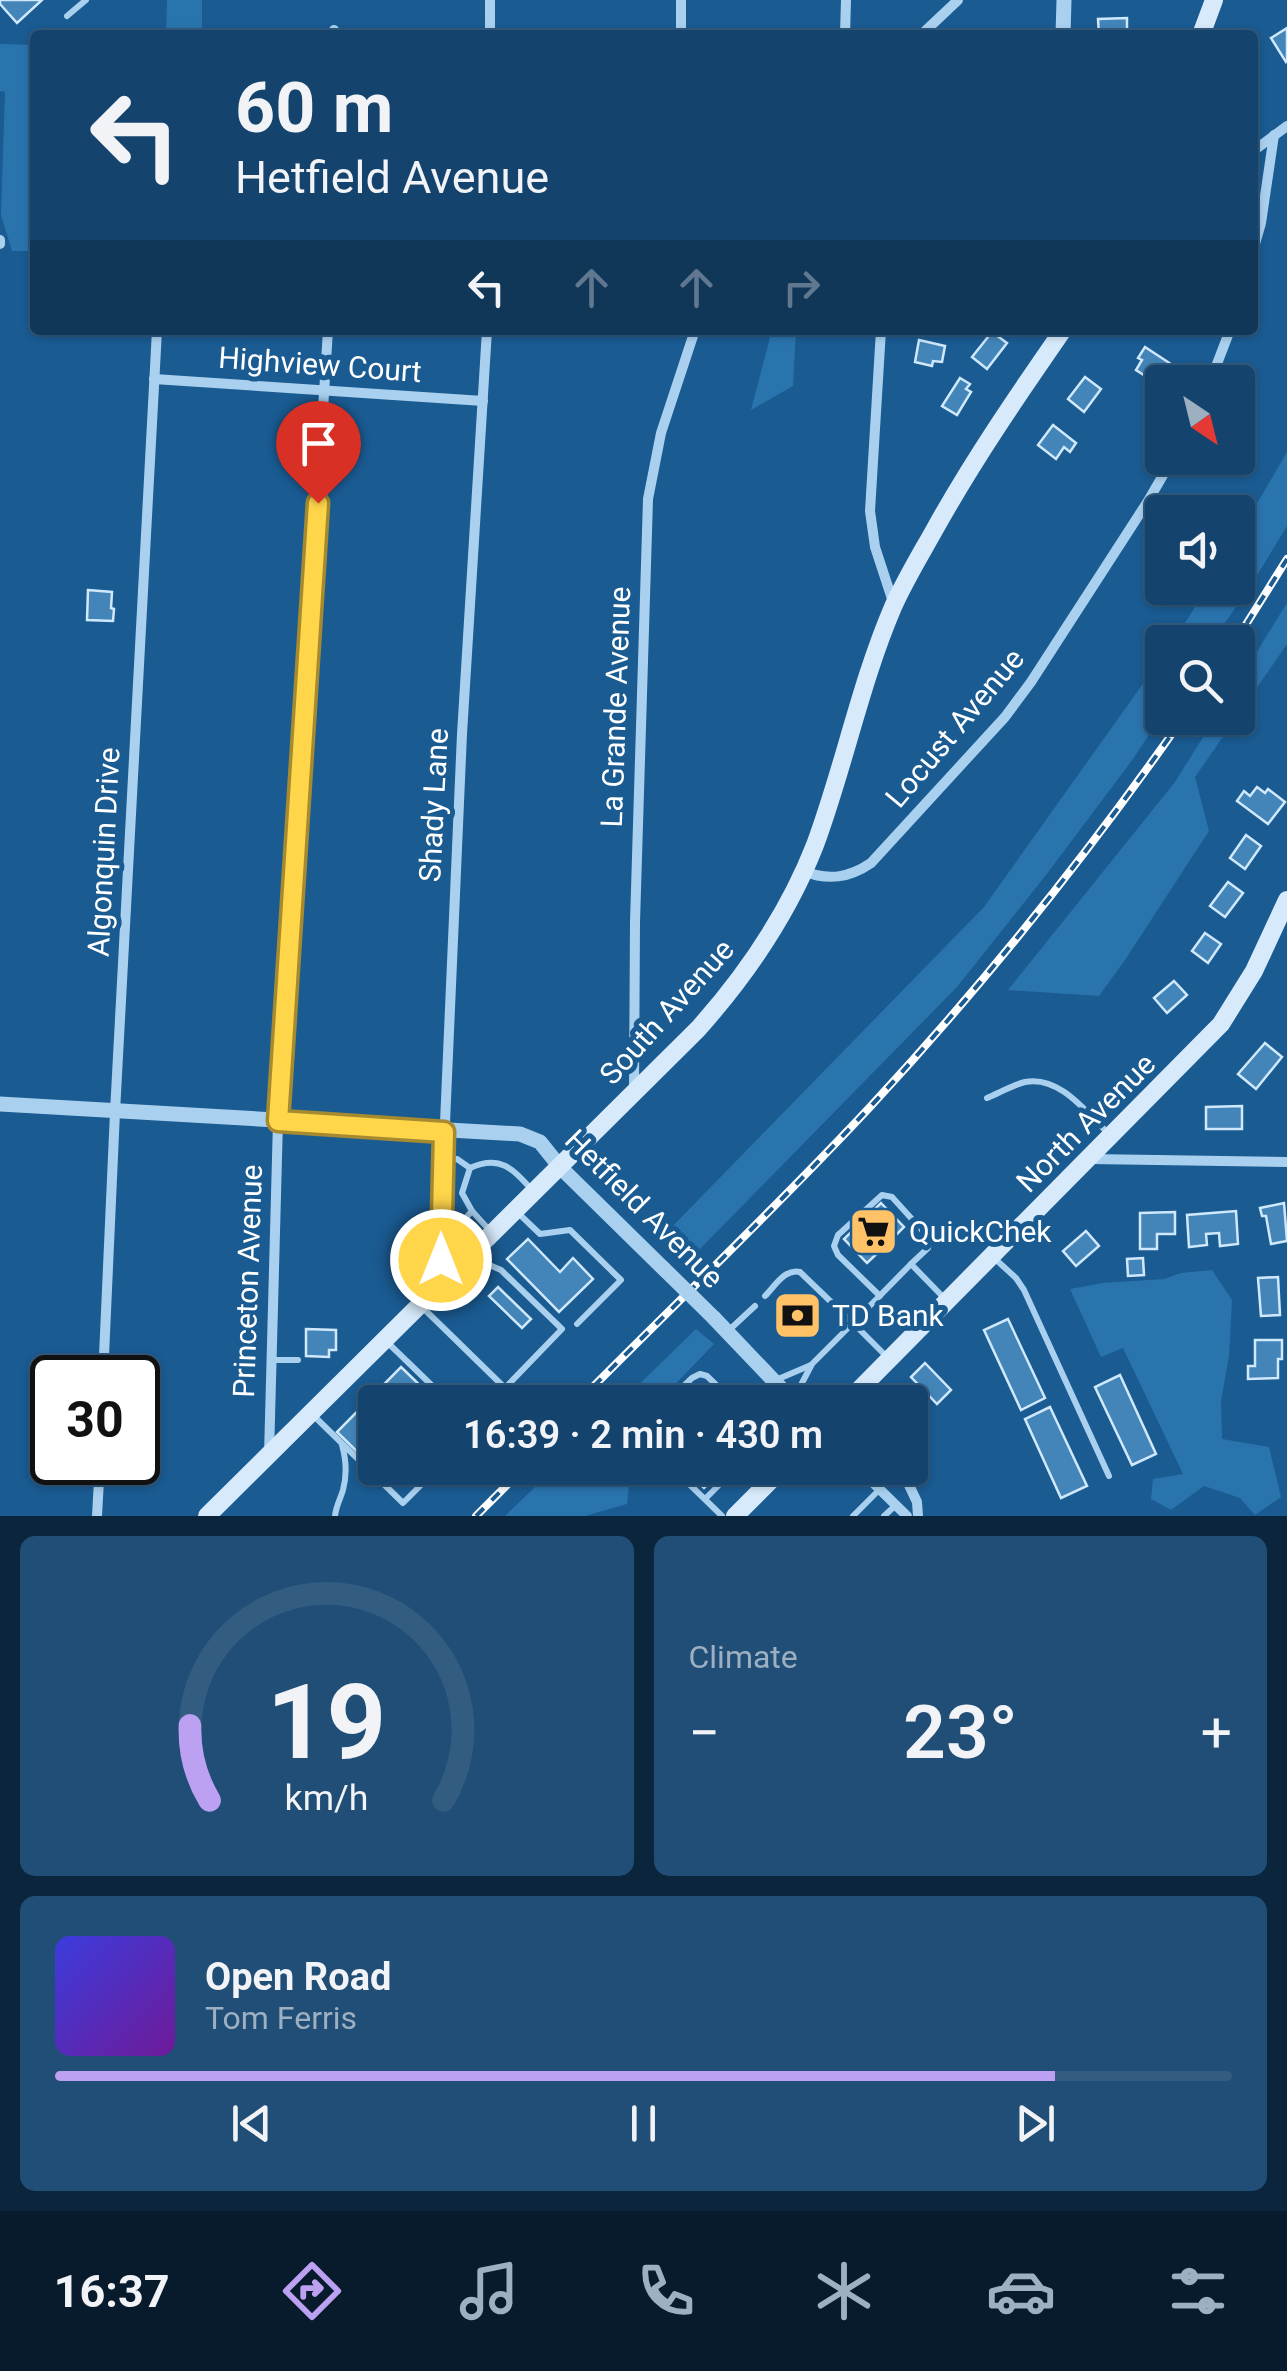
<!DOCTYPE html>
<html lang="en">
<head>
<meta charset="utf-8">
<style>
  body { margin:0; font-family:Roboto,sans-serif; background:#214e76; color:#f1f3f6; height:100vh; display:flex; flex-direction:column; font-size:38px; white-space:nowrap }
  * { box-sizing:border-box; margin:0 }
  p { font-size:32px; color:#9db0c2 }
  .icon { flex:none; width:55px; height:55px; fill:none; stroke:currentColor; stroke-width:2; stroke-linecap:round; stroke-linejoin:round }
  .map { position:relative; height:1516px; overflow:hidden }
  .drawer { display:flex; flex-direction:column; gap:20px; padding:20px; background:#0b253c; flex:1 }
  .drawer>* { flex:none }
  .hud { position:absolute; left:30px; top:30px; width:1228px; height:305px; border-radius:10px; box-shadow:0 2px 8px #0004,0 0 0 2px #335c81; background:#14446e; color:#f1f3f6; overflow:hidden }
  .needle { width:65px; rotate:145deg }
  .fabs { position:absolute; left:1145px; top:365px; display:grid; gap:20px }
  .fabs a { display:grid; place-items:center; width:110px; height:110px; border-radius:10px; background:#14446e; box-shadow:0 2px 8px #0004,0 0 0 2px #335c81; font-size:50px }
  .speed { position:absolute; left:30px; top:1355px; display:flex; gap:20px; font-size:50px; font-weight:700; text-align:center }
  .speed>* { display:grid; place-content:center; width:130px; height:130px; border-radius:50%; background:#14446e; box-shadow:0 2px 8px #0004,0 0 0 2px #335c81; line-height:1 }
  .speed .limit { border:5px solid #111; border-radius:15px; background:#fff; color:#111 }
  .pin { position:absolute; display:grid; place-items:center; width:85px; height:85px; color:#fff; margin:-102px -42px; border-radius:50% 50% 50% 0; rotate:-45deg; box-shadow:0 0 10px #0007 }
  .pin .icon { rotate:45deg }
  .me { position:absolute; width:110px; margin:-55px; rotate:0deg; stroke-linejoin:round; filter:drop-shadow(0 0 8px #0008) }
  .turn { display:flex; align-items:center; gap:35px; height:210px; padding:0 40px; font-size:45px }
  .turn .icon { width:130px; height:130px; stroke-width:2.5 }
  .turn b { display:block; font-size:70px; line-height:85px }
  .lanes { display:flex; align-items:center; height:95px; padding:0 40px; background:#0003; justify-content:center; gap:50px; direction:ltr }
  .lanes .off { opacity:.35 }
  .big { font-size:75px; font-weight:600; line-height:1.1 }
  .drawer .widget { flex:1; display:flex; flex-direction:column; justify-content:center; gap:15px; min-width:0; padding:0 35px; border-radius:15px; background:#214e76 }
  .drawer .dial { align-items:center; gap:0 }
  .dial svg { height:260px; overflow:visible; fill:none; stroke:#335c81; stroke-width:7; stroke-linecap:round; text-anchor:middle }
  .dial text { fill:#f1f3f6; stroke:none }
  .song { display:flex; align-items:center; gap:30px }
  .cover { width:120px; height:120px; border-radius:15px; background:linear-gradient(135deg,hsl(240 70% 55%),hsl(280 70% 35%)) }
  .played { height:10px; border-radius:5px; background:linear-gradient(90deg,#bca0f2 85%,#335c81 85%) }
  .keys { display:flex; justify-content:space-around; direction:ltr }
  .heat { display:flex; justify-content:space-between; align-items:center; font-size:55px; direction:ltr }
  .drawer .tiles { flex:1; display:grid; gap:20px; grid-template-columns:1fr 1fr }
  .widget:last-child { grid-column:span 2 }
  .trip { position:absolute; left:358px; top:1385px; width:570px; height:100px; border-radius:10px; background:#14446e; box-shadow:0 2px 8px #0004,0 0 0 2px #335c81; font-weight:600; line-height:100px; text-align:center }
  .tab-bar { display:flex; height:160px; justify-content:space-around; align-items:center; background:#081b2c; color:#9db0c2 }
  .tab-bar .icon { width:70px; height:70px }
  .tab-bar .on { color:#bca0f2 }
  .tab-bar b { font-size:45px; color:#f1f3f6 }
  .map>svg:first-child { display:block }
  .green { fill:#2a74ae }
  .building { fill:#4385b9; stroke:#d0e8fb; stroke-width:2.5 }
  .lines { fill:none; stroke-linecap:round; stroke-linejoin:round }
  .service { stroke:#a9d1ef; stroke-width:6 }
  .minor { stroke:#a9d1ef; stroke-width:10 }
  .tertiary { stroke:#a9d1ef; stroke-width:15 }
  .secondary { stroke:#d7eafb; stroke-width:18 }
  .rail-casing { stroke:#fff; stroke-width:8 }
  .rail { stroke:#1a5b92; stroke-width:4; stroke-dasharray:11; stroke-linecap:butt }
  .tertiary-bridge { stroke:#a9d1ef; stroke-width:15 }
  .route-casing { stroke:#a68a30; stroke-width:25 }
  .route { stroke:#ffd54a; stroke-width:18 }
  .labels { text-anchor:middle; stroke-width:10; stroke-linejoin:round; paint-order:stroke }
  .street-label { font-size:30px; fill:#fff; stroke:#1a5b92 }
  .poi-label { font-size:30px; fill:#fff; stroke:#1a5b92; text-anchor:start }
</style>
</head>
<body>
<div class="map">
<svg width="1287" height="1516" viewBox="0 0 1287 1516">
  <rect width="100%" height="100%" fill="#1a5b92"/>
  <!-- green -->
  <g class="green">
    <polygon points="167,0 202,0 202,35 166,35"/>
    <polygon points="0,44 35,45 35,251 12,251 1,215 5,92 0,91"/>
    <polygon points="772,330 796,330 793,386 751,410"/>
    <polygon points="1287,452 1287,526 1253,582 1212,642 1173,642 1207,588 1238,588 1238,536"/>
    <polygon points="1287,603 1287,644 1238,715 1238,682"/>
    <polygon points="1162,657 1162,715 1133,759 1046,875 957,987 694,1255 663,1236 984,907"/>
    <polygon points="1215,718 1236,718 1195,777 1209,831 1125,960 1099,996 1008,990 1175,782"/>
    <polygon points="1212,1270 1232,1300 1229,1356 1221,1401 1222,1439 1269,1447 1281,1497 1255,1515 1240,1498 1204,1486 1171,1510 1151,1499 1153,1479 1183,1474 1123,1348 1101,1357 1070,1289 1103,1283 1164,1279 1181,1273"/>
    <polygon points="696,1329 714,1344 658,1402 621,1402"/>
    <polygon points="555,1468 631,1468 627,1504 585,1516 505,1516"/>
  </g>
  <!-- building -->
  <g class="building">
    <polygon points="0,0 42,0 17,23 0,4"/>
    <polygon points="1127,18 1127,31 1120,31 1120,35 1099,35 1098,19"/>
    <polygon points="1287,28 1287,61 1286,62 1271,38"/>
    <polygon points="992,332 1007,343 987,369 972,357"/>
    <polygon points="919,340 945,346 942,362 933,361 932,366 915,362"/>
    <polygon points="1145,347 1171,364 1158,384 1136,370 1142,360 1138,358"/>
    <polygon points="1085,377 1101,389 1084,412 1068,399"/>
    <polygon points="960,378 970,384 966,389 971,392 957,415 942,406"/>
    <polygon points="1053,425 1076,443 1070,452 1064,447 1056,459 1038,445"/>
    <polygon points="88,590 112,592 111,608 114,609 113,621 87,620"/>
    <polygon points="1257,787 1265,793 1268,789 1285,802 1268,824 1237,801 1244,791 1250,796"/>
    <polygon points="1246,835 1261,846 1245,869 1230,858"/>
    <polygon points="1228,882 1243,893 1225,917 1210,906"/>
    <polygon points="1205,933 1221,944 1208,963 1192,951"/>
    <polygon points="1174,981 1187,995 1167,1013 1154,998"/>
    <polygon points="1265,1043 1282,1057 1256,1089 1238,1074"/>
    <polygon points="1242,1106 1242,1129 1206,1129 1206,1107"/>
    <polygon points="881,1203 904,1227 893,1238 895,1241 888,1247 886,1245 867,1263 844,1239"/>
    <polygon points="1284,1203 1287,1241 1271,1244 1266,1216 1262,1216 1260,1208"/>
    <polygon points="1236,1211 1238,1244 1220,1246 1219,1233 1206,1234 1207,1245 1189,1247 1187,1215"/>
    <polygon points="1175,1212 1175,1234 1157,1234 1157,1249 1140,1249 1140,1213"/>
    <polygon points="1086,1231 1099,1246 1076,1266 1063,1251"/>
    <polygon points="528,1239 560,1272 573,1258 593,1279 559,1312 507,1259"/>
    <polygon points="1143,1258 1144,1275 1128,1276 1127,1259"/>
    <polygon points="1278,1277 1280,1315 1261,1316 1258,1278"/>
    <polygon points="498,1287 531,1319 522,1328 489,1296"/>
    <polygon points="1008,1319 1045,1398 1021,1410 984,1330"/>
    <polygon points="306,1329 336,1330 336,1350 329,1350 329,1357 306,1356"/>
    <polygon points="1255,1340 1282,1340 1282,1359 1278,1359 1278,1378 1248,1379 1248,1366 1255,1366"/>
    <polygon points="925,1363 951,1390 937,1404 911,1377"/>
    <polygon points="401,1367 430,1395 422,1402 375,1402 375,1468 388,1468 381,1475 337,1432"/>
    <polygon points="1120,1375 1156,1454 1132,1465 1095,1387"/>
    <polygon points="1050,1407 1087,1486 1061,1498 1025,1419"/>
    <polygon points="704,1468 725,1468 704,1488 694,1478"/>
  </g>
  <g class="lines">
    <!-- service -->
    <g class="service">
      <polyline points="67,16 86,0"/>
      <path d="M987,1098c12,-5 26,-13 38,-16 34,-7 61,30 82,50"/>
      <polyline points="444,1158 457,1159 470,1168"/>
      <polyline points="472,1211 491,1232"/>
      <polyline points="516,1211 540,1234 570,1230 621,1280 577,1324"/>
      <path d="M441,1236l13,-5 18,-20 -10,-18 8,-25c30,-14 43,1 63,23"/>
      <polyline points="993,1257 1016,1278 1024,1290 1109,1476"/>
      <path d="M765,1296c10,-10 20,-28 35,-24l53,51 -41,41 -19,36"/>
      <polyline points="880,1296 838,1255 834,1246 838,1235 882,1195 892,1197 930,1239 928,1248 911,1264"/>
      <polyline points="420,1305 505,1388 562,1329 501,1270 487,1264 474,1254"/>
      <polyline points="727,1332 755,1306"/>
      <polyline points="386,1341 449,1402"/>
      <polyline points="888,1358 853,1323 911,1264 946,1300"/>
      <polyline points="271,1360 298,1360"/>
      <polyline points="776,1380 811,1365"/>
      <polyline points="667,1402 692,1378 700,1374 707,1376 734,1402"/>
      <polyline points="760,1402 777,1386"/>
      <polyline points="314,1416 403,1503 438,1468"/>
      <polyline points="675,1468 684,1479"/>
      <polyline points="695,1468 684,1479 722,1516"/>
      <polyline points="381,1481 394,1468"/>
      <polyline points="705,1499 736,1468"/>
      <path d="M335,1516c1,-10 5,-16 8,-26 4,-15 3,-31 -1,-45"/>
      <polyline points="853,1516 880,1489"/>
      <polyline points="884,1516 896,1505"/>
    </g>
    <!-- minor -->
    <g class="minor">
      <polyline points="334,30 335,35"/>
      <polyline points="490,35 490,0"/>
      <polyline points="681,35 681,0"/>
      <polyline points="845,35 846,0"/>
      <polyline points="921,35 958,0"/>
      <polyline points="1252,152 1287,126"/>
      <polyline points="0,240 0,244"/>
      <polyline points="1252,254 1261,223 1274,135"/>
      <polyline points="881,330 870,511 875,547 894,605"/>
      <polyline points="154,379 483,401"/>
      <polyline points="1210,382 1230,330"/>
      <path d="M803,871c25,10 46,7 68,-8l134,-146 26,-35 117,-181 25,-43"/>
      <polyline points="634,1091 635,922 648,499 661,433 695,330"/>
      <polyline points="1090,1159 1287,1162"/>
      <polyline points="442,1282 440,1237 462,734 487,330"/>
      <polyline points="103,1378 115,1112 157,330"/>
      <polyline points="269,1455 278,1121 328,330"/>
      <polyline points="858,1468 907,1516"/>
      <polyline points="901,1468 917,1502 918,1516"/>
      <polyline points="97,1516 100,1462"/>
    </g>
    <!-- tertiary -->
    <g class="tertiary">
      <polyline points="1063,35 1064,0"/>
      <polyline points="0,1104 520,1134 540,1142 560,1167 664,1269"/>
      <polyline points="714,1318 794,1402"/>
    </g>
    <!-- secondary -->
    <g class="secondary">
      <polyline points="1201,35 1214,0"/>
      <polyline points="847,1402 1221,1024 1254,971 1287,900"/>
      <path d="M207,1516l491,-487c49,-55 90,-115 117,-184 29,-78 45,-161 78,-238 12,-27 28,-53 43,-80 38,-68 82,-132 127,-197"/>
      <polyline points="735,1516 783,1468"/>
    </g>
    <defs>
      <g id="rail">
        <polyline points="1235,642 1287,559"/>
        <path d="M578,1402c97,-98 198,-194 292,-295 113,-122 218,-253 313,-389"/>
        <polyline points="476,1516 524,1468"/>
      </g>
    </defs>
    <!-- rail casing -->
    <use href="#rail" class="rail-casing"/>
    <!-- rail -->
    <use href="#rail" class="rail"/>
    <!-- tertiary-bridge -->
    <polyline class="tertiary-bridge" points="664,1269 714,1318"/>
  </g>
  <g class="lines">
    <defs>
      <polyline id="route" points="318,503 278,1121 444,1132 441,1260"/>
    </defs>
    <!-- route casing -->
    <use href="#route" class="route-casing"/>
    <!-- route -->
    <use href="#route" class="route"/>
  </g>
  <!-- icons -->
  <defs>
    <symbol id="supermarket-square" viewBox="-11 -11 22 22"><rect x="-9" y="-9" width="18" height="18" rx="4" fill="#ffc267" stroke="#1a5b92"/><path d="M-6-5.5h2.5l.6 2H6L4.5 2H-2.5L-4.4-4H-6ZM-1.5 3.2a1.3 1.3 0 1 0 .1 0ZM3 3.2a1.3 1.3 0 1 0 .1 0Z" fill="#111"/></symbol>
    <symbol id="bank-square" viewBox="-11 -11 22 22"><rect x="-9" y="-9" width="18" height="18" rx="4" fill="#ffc267" stroke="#1a5b92"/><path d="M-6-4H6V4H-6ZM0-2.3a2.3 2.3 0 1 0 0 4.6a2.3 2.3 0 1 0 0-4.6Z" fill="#111"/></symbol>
  </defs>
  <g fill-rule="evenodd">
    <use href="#supermarket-square" x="846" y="1204" width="55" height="55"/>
    <use href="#bank-square" x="770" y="1288" width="55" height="55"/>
  </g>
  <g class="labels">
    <!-- street labels -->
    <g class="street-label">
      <text transform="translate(320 365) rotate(4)" y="10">Highview Court</text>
      <text transform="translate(616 707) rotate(-88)" y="10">La Grande Avenue</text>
      <text transform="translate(955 728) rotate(-50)" y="10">Locust Avenue</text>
      <text transform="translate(434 805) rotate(-87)" y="10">Shady Lane</text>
      <text transform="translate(104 852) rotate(-87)" y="10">Algonquin Drive</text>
      <text transform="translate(667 1012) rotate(-48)" y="10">South Avenue</text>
      <text transform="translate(1086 1123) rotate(-45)" y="10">North Avenue</text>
      <text transform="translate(644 1209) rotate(45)" y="10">Hetfield Avenue</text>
      <text transform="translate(248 1281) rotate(-88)" y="10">Princeton Avenue</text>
    </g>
    <!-- poi labels -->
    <g class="poi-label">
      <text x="909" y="1242">QuickChek</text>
      <text x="832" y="1326">TD Bank</text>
    </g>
  </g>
</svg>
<div class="fabs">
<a><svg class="needle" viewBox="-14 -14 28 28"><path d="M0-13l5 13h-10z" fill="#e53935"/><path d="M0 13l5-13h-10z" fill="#9db0c2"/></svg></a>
<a><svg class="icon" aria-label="sound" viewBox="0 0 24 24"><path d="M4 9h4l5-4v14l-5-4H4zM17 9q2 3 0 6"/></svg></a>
<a><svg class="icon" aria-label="search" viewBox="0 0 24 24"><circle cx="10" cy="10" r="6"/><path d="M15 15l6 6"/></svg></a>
</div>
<div class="speed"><div class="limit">30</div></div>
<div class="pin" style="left:318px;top:503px;background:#d93025"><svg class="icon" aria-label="arrive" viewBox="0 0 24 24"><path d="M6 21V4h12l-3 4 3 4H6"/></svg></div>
<svg class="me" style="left:441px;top:1260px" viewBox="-20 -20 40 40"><circle r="17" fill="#ffd54a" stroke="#fff" stroke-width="3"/><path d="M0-11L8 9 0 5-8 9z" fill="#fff"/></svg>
<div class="trip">16:39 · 2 min · 430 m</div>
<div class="hud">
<div class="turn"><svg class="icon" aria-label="left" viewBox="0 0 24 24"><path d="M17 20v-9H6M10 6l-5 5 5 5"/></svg><div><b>60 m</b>Hetfield Avenue</div></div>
<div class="lanes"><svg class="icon" aria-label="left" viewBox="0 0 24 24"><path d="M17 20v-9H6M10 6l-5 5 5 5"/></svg><svg class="icon off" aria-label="ahead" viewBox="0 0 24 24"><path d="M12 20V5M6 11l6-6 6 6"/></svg><svg class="icon off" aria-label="ahead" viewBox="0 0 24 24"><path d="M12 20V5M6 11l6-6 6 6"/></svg><svg class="icon off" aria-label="right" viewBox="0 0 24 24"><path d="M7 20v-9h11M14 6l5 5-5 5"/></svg></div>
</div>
</div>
<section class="drawer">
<div class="tiles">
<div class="widget dial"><svg viewBox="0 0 100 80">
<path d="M14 69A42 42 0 1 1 86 69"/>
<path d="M14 69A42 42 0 0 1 8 46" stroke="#bca0f2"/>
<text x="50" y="56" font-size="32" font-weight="700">19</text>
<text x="50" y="72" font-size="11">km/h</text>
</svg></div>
<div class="widget"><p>Climate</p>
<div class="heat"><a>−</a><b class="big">23°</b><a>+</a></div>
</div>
<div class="widget">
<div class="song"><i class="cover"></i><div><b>Open Road</b><p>Tom Ferris</p></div></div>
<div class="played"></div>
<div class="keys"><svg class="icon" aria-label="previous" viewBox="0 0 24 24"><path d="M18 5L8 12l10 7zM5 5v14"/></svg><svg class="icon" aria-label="pause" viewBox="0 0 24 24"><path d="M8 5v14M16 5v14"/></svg><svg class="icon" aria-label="next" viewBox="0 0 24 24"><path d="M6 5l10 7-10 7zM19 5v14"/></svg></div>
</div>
</div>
</section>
<nav class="tab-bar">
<b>16:37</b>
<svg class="icon on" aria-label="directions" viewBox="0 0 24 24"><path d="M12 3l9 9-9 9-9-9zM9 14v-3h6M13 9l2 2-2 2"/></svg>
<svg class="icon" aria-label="music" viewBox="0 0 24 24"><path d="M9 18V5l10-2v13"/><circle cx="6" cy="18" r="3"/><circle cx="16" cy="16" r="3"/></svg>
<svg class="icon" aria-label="phone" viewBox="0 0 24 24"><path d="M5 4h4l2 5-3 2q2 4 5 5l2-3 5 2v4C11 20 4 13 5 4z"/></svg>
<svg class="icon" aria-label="climate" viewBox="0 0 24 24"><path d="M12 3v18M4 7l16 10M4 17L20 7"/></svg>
<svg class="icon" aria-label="car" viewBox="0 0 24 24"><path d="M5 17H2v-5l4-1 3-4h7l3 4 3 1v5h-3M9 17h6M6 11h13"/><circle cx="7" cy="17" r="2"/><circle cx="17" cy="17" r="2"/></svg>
<svg class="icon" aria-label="filters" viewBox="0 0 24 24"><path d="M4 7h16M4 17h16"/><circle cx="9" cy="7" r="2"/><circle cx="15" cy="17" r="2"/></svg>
</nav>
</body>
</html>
